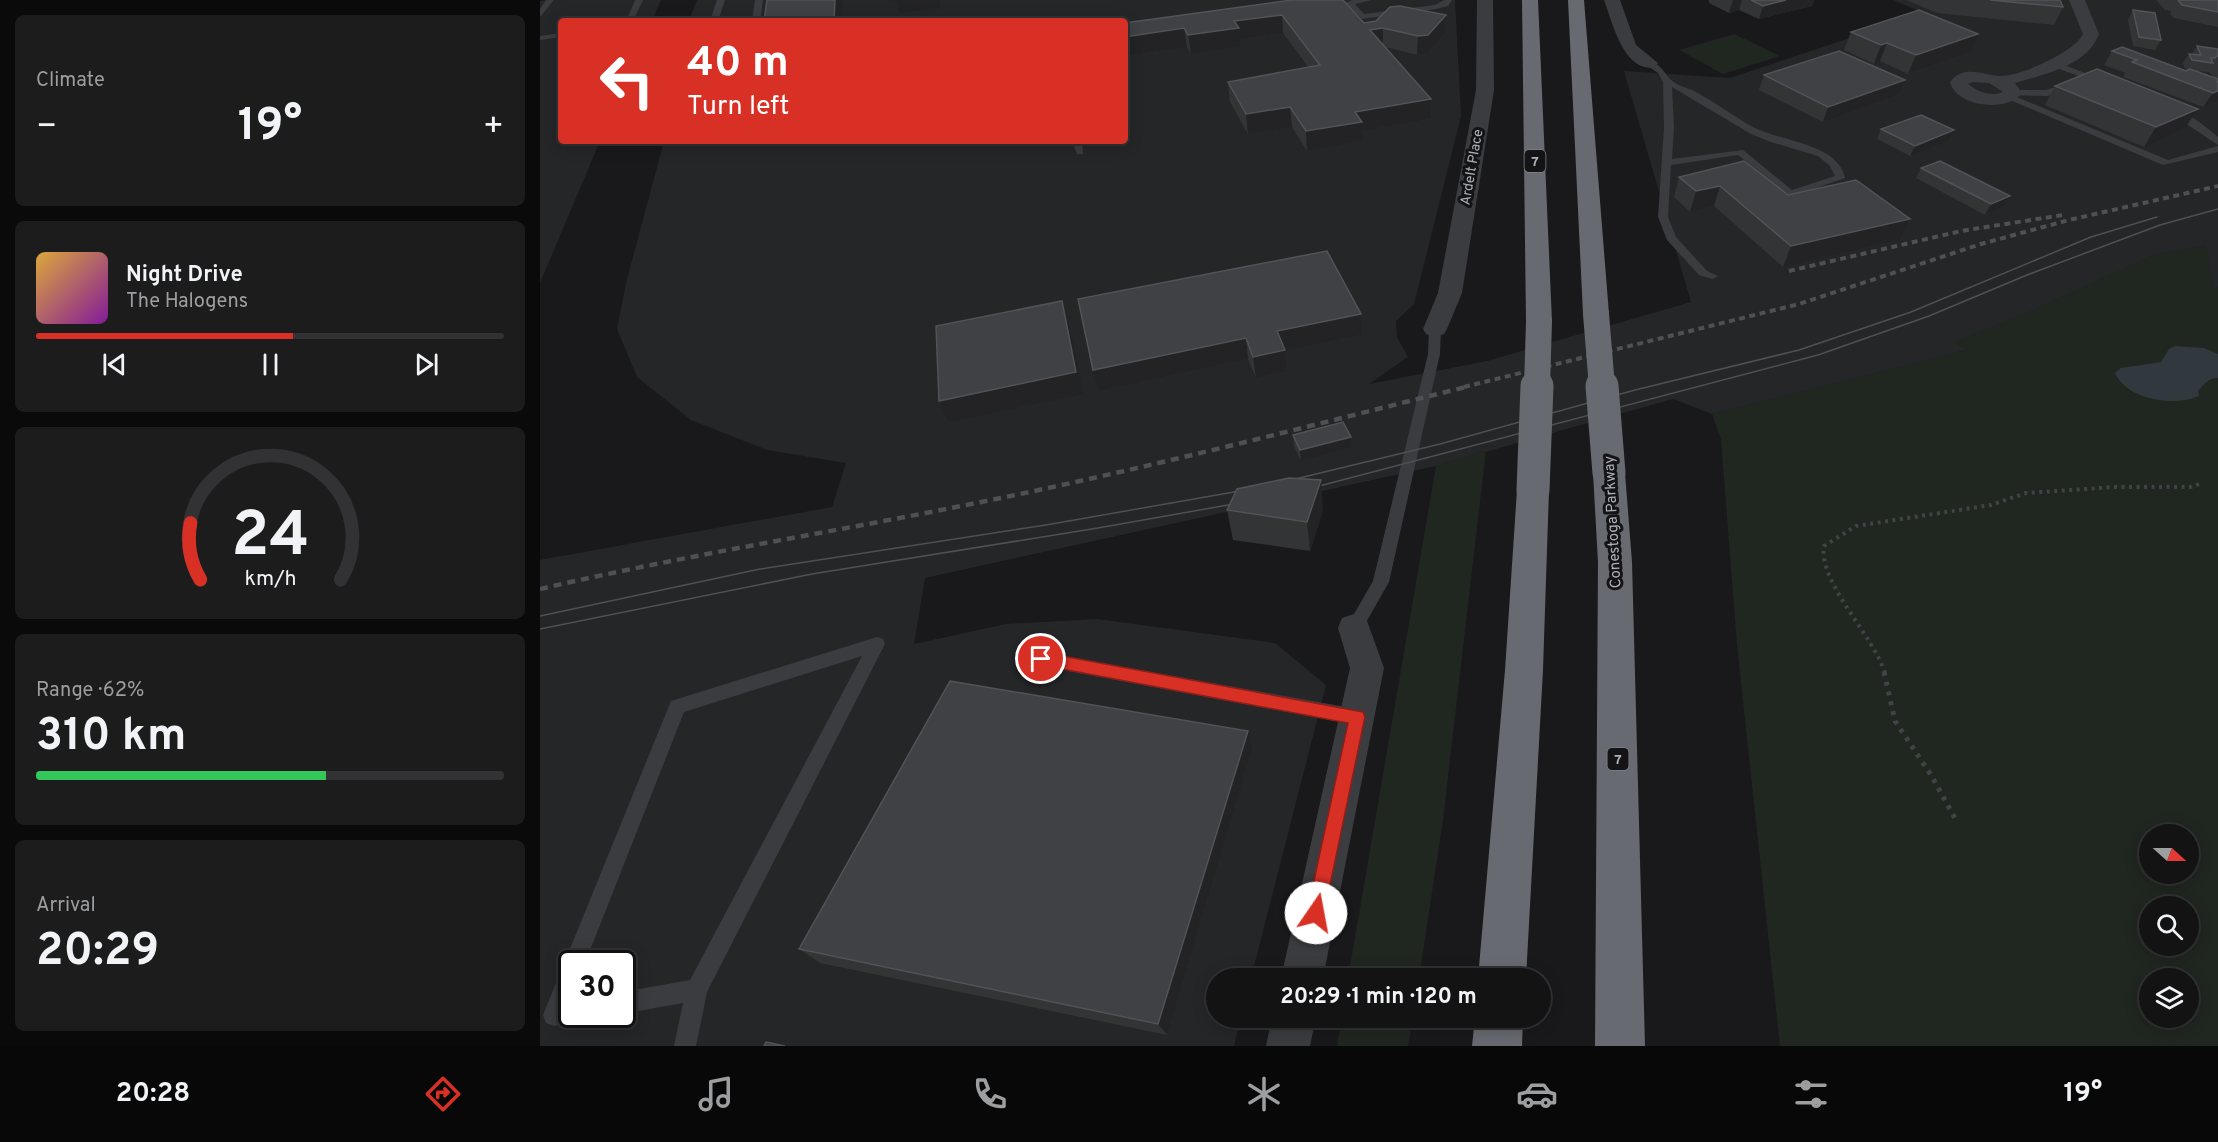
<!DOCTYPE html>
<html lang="en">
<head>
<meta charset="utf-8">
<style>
  body { margin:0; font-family:Overpass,sans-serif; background:#1c1c1d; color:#f1f3f6; height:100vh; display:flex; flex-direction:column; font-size:22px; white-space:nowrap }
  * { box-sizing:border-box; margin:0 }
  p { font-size:20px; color:#9d9ea0 }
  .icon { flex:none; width:33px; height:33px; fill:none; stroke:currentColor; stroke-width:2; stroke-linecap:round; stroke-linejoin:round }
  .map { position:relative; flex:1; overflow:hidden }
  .side { display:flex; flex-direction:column; gap:15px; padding:15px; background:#0a0a0b; width:540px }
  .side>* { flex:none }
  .banner { position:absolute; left:18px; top:18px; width:570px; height:126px; border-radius:6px; box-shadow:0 3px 15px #0003,0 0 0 2px #323234; background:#d93025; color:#fff; overflow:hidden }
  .needle { width:39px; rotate:111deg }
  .buttons { position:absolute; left:1599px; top:824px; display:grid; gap:12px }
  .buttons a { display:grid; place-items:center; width:60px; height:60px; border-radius:50%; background:#131314; box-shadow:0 3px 15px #0003,0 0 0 2px #323234; font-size:30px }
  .speed { position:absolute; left:18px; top:950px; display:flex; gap:12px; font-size:30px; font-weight:700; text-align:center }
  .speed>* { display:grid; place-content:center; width:78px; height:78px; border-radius:50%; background:#131314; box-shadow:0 3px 15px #0003,0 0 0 2px #323234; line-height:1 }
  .speed .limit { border:3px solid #111; border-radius:9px; background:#fff; color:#111 }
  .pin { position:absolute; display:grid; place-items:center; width:51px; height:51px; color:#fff; margin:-26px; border:3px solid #fff; border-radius:50%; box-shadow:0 2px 6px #0007 }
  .me { position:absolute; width:66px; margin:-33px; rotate:12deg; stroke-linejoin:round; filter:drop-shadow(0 0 4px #0008) }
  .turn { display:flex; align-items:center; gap:21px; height:126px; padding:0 30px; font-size:27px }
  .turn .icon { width:78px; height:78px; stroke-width:2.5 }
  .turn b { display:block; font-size:42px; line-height:51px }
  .big { font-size:45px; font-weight:700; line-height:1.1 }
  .side .card { flex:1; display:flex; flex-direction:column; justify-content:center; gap:9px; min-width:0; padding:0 21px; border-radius:9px; background:#1c1c1d }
  .side .dial { align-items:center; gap:0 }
  .dial svg { height:156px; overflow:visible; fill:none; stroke:#323234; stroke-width:7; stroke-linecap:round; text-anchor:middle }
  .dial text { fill:#f1f3f6; stroke:none }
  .song { display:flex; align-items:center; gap:18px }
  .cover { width:72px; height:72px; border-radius:9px; background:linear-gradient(135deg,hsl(40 70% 55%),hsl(290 70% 35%)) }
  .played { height:6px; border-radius:3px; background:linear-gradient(90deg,#d93025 55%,#323234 55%) }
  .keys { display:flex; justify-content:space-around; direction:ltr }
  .heat { display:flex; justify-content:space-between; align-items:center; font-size:33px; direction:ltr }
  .charge { height:9px; border-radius:4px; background:linear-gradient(90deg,#34c759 62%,#323234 0) }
  .trip { position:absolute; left:666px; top:968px; width:345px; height:60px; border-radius:30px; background:#131314; box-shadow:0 3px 15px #0003,0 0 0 2px #323234; font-weight:700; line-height:60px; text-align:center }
  .dock { display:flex; height:96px; justify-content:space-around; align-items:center; background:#080808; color:#9d9ea0 }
  .dock .icon { width:42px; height:42px }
  .dock .current { color:#d93025 }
  .dock b { font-size:27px; color:#f1f3f6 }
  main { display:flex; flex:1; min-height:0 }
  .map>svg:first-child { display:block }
  .built { fill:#252628; fill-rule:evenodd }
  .green { fill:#202620; fill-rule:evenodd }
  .water { fill:#31393e }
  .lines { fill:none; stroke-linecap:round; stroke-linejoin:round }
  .path-far1 { stroke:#414346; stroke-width:4; stroke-dasharray:3 4.5; stroke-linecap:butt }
  .path { stroke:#414346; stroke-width:5; stroke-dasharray:4 6; stroke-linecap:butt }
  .service { fill:#3b3c40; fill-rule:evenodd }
  .minor { fill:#3b3c40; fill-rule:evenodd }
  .motorway { fill:#676a70; fill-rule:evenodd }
  .tram { stroke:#4e5054; stroke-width:1.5 }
  .rail-far1 { stroke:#4e5054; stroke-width:4; stroke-dasharray:6 4.5; stroke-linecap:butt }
  .rail { stroke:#4e5054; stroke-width:4.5; stroke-dasharray:8 6; stroke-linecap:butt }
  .motorway-bridge-far1 { stroke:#676a70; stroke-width:26 }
  .motorway-bridge { stroke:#676a70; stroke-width:33 }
  .wall { fill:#323436; fill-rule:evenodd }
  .shaded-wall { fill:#232325 }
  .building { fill:#3f4144; stroke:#515356; stroke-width:1.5 }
  .route { fill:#d93025; stroke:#8d1f18; stroke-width:1.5 }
  .labels { text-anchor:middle; stroke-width:6; stroke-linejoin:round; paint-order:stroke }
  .shield { fill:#141416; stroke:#7f8388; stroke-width:1.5 }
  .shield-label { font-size:14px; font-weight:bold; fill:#adb2b9 }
  .far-street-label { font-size:14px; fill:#adb2b9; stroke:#141416 }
  .street-label { font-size:15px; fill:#adb2b9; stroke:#141416 }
</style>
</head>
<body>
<main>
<section class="side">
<div class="card"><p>Climate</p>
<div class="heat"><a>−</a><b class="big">19°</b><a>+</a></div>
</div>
<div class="card">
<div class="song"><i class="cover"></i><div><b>Night Drive</b><p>The Halogens</p></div></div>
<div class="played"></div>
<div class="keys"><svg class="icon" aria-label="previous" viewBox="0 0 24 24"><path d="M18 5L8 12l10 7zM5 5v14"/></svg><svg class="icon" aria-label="pause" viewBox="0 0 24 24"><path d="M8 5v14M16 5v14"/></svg><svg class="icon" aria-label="next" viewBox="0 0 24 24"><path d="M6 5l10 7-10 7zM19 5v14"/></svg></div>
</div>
<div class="card dial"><svg viewBox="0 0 100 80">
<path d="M14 69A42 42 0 1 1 86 69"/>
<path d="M14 69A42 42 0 0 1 9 40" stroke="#d93025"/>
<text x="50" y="56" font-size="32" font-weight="700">24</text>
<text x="50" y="72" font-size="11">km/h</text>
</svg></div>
<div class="card"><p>Range · 62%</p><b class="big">310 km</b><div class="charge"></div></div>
<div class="card"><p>Arrival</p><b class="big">20:29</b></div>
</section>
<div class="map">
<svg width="1678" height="1046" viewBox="0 0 1678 1046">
  <rect width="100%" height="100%" fill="#19191b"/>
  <!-- built -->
  <g class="built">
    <polygon points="8,0 121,0 112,21 21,21 21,141 60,141 0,283 0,1"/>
    <path d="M157,0h758l6,116 -47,188 -18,17 1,16 11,20 -39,27 118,-23 204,-59 -67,-231 106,7 194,-65 -31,-13h325v287l-506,127 -39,-15 -237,67 -511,112 -11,66 92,-20 91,-5 178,24 51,42 -75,293h-35v39h25l-7,29h-694v-486l292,-53 14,-44 -79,-13 -76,-30 -54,-43 -20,-48 9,-46 38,-142h461v-120h-436zM32,963h50v51h-50z"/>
  </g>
  <!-- green -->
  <g class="green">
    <polygon points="1194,34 1240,56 1183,74 1139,50"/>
    <path d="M1665,245l9,42h4v759h-438l-43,-401 -16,-205 -9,-26 254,-64 -12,-8 83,-34 116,-53zM1610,834h38v39h-38zM1610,906h38v39h-38zM1610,978h38v39h-38z"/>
    <polygon points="946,450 903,820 879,978 808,978 896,466"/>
    <polygon points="802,1017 873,1017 868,1046 797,1046"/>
  </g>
  <!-- water -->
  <path class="water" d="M1635,346l29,2 14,6v24c-10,0 -14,6 -20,13l1,5c-25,11 -72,4 -84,-23l6,-5 40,-6 8,-13z"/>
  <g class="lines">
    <!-- path-far1 -->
    <path class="path-far1" d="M1345,673c-12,-38 -67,-91 -61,-127l32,-20 135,-21 35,-12 89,-6h76l8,-3"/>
    <!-- path -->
    <polyline class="path" points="1344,672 1355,721 1391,775 1417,822"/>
    <!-- service -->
    <g class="service">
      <polygon points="6,0 14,0 0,17 0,9"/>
      <polygon points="95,0 103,0 93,21 84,21 88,17"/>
      <polygon points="177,0 185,0 178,21 170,21"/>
      <polygon points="215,0 223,0 220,21 212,21"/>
      <polygon points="813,0 832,0 815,4 824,14 895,5 904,0 912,0 908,6 896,9 822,19 805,3"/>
      <polygon points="21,33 21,37 0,40 0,36"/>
      <path d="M1106,61c12,-1 17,10 24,18 5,6 18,9 24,12 21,11 39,25 59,36 28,15 85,16 92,51l-55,19 -52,-42 -67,10 -3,52 8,20 31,34 11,5 -6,3 -13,-4 -32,-35 -9,-23 6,-89 -1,-46 -5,-9 -12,-8zM1132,87l79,47 20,8 47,14 12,10 5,10 -43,14 -49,-40 -71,9 2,-31z"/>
      <polygon points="1511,62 1517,62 1565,81 1558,83 1511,66"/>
      <polygon points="1529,83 1532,84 1532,88 1507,96 1472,95 1628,160 1678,146 1678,152 1623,165 1463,97 1473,90 1506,90"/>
      <path d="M1630,109c13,-1 38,19 48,28v8l-48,-32z"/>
      <polygon points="532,141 542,141 543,154 537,154"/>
      <polygon points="895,325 901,329 900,354 849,582 820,633 814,635 808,633 806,628 833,581 888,354 889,329"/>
      <polygon points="337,637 343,639 345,644 167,992 156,1046 134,1046 143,1003 82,1014 82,992 150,980 322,656 144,712 45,963 32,963 32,1014 42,1014 40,1020 14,1026 6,1023 3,1015 131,701"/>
      <polygon points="501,652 817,709 823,711 826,717 823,723 817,725 501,666 495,664 493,659 495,654"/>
    </g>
    <!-- minor -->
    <g class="minor">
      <polygon points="937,0 953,0 954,90 922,293 907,329 904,334 895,337 886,334 883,329 898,293 936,90"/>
      <path d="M1064,0h16l16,45 22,18 -3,4c-31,7 -43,-46 -51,-67z"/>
      <path d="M1529,0h16l14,34c-12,32 -54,40 -84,49l7,10c-14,20 -66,14 -72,-11 14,-19 35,-6 52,-6 19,0 74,-25 81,-42zM1432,82l17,1 14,9c-12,5 -25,0 -35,-8z"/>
      <polygon points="814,614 826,618 844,668 783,978 741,978 810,668 798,628 802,618"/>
      <polygon points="732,1017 776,1017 770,1046 726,1046"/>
    </g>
    <!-- motorway -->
    <g class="motorway">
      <polygon points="982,0 998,0 1012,322 1008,328 999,330 990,328 986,322"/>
      <polygon points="1028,0 1044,0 1069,314 1065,320 1056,322 1047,320 1043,314"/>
      <polygon points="1069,462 1080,465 1085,473 1092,562 1105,1046 1055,1046 1058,562 1053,473 1058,465"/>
      <polygon points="993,478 1004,482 1009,490 1003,670 986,978 938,978 965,670 977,490 982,482"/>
      <polygon points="935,1017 983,1017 982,1046 932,1046"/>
    </g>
    <!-- tram -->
    <g class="tram">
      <polyline points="743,482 900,444 1095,390 1259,350 1371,312 1551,237 1617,217"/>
      <polyline points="764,490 1278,355 1389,316 1487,275 1620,225 1678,209"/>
      <polyline points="0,616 220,569 506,525 711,489"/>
      <polyline points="0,629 272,574 558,528 705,502"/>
    </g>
    <!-- rail-far1 -->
    <g class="rail-far1">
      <polyline points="1249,271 1421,231 1523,215"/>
      <polyline points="924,387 1259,304 1441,244 1529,220 1678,186"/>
    </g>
    <!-- rail -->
    <path class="rail" d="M0,589c146,-34 294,-57 441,-87 165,-33 327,-76 489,-116"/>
    <!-- motorway-bridge-far1 -->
    <g class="motorway-bridge-far1">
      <polyline points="1056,314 1062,387"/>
      <polyline points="997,387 999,322"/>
    </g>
    <!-- motorway-bridge -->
    <g class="motorway-bridge">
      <polyline points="1062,386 1069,473"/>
      <polyline points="993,490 997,386"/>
    </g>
  </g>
  <!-- wall -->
  <g class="wall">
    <polygon points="752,0 824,23 906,15 905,33 888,53 877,55 845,47 891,99 890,119 822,131 822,141 767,151 752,127 708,134 690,102 688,82 769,68 743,33 700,39 701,46 651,54 647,47 585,56 585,23"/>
    <polygon points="1169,0 1274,0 1272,6 1219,19 1199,10 1189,13 1169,3"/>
    <polygon points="1366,0 1520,0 1523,7 1514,25 1397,13"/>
    <polygon points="1617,0 1678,0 1678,27 1634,18 1630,14 1631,11 1625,10 1617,1"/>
    <polygon points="1593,10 1621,40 1615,50 1593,46 1588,20"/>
    <polygon points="1311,32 1430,52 1368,74 1340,61 1334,64 1304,50"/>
    <path d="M1657,46l21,3v52l-15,6 -80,-30 2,-4 -21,-8 8,-14 74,20 2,-1 -3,-1 -2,-6 6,-9h3zM1656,71l11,1 1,-1 7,7z"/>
    <polygon points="1224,75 1358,95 1283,122 1219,90"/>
    <polygon points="1515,86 1645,128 1604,147 1505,105"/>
    <polygon points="1341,129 1414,130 1409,141 1370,156 1337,139"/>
    <polygon points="1381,168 1470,196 1464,206 1445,215 1376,178"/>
    <polygon points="1139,177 1248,195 1370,219 1360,240 1243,267 1174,206 1150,212 1134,197"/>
    <polygon points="538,299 821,335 745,351 747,371 716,378 708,359 559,391"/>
    <polygon points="753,435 811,437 811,448 761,461 754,446"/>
    <polygon points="687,510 783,510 770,551 693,540"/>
    <polygon points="712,750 627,1035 280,963 259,949"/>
  </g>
  <!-- shaded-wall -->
  <g class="shaded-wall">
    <polygon points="295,0 303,0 302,21 294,21"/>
    <polygon points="355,0 399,0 400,8 360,13"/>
    <polygon points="1193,0 1202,0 1199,10 1189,13"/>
    <polygon points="1246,0 1274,0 1272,6 1219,19 1223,6"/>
    <polygon points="742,15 743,33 700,39 701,46 651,54 648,35 694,21"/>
    <polygon points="906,15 905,33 888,53 877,55 878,36"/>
    <polygon points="644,28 647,47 585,56 585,37"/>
    <polygon points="843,28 843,47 830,30"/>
    <polygon points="1438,34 1430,52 1368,74 1376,55"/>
    <polygon points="1347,43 1340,61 1334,64 1341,45"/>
    <polygon points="1365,80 1358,95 1283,122 1288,107"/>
    <polygon points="1678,91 1678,101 1663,107 1673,93"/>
    <polygon points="891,99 890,119 822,131 822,141 767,151 766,131 815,112"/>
    <polygon points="750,107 752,127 708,134 706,114"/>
    <polygon points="1658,109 1645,128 1604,147 1616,127"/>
    <polygon points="1414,130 1409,141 1370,156 1375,146"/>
    <polygon points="1180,186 1174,206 1150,212 1156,191"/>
    <polygon points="1470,196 1464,206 1445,215 1451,204"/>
    <polygon points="1370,219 1360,240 1243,267 1251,246"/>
    <polygon points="522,301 529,323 543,394 409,422 399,401"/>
    <polygon points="821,314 821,335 745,351 747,371 716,378 713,357 737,331"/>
    <polygon points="706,338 708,359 559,391 553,370"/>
    <polygon points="811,437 811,448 761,461 760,450"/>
    <polygon points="781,480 783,510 770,551 767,522"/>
    <polygon points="708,731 712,750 627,1035 618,1024"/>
  </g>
  <!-- building -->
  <g class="building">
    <polygon points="227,0 295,0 294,21 224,21"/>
    <polygon points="752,0 803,0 824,23 836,21 850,7 860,6 906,15 888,35 878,36 843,28 830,30 891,99 815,112 822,122 766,131 750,107 706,114 688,82 780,65 742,15 694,21 699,28 648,35 644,28 585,37 585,23"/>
    <polygon points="1211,0 1246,0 1223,6"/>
    <polygon points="1450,0 1520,0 1523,7"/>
    <polygon points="1638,0 1678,0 1678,12 1642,5"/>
    <polygon points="1379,10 1438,34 1376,55 1347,43 1341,45 1311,32"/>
    <polygon points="1593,10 1615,13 1621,40 1599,37"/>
    <polygon points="1657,46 1678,49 1678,56 1677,56 1675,58 1671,58 1673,63 1652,60 1649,54 1661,55"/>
    <polygon points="1582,47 1646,71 1650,69 1678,79 1678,81 1676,82 1678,82 1678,91 1673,93 1592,62 1597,60 1572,51"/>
    <polygon points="1299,51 1365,80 1288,107 1224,75"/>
    <polygon points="1557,69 1658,109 1616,127 1515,86"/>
    <polygon points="1381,115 1414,130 1375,146 1341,129"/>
    <polygon points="1204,161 1248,195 1316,180 1370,219 1251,246 1180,186 1156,191 1139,177"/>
    <polygon points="1400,161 1470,196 1451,204 1381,168"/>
    <polygon points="787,251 821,314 737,331 745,350 713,357 706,338 553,370 538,299"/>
    <polygon points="522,301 536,372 399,401 396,326"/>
    <polygon points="803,422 811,437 760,450 753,435"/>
    <polygon points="749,478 781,480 767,522 687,510 697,489"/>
    <polygon points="410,681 708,731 618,1024 259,949"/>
    <polygon points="226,1042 245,1046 224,1046"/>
  </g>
  <!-- route -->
  <polygon class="route" points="501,652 823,712 825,717 783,919 776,922 770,919 767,913 808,723 501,665 495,664 493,659 495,654"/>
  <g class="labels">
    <!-- shield labels -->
    <g class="shield">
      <rect x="984.5" y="150" width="21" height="22" rx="4.5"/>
      <rect x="1067.5" y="748" width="21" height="22" rx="4.5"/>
    </g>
    <g class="shield-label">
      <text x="995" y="166">7</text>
      <text x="1078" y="764">7</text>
    </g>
    <!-- far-street labels -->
    <g class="far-street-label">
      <text transform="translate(931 167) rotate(-80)" y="5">Ardelt Place</text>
    </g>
    <!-- street labels -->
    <g class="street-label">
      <text transform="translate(1072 522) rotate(-93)" y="5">Conestoga Parkway</text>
    </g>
  </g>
</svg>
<div class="buttons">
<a><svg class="needle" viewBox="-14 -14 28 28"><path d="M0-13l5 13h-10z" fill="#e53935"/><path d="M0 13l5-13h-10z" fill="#9d9ea0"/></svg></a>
<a><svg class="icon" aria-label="search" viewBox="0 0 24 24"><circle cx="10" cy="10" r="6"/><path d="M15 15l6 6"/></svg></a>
<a><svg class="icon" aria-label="layers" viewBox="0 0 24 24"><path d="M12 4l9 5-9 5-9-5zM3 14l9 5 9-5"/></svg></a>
</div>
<div class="speed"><div class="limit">30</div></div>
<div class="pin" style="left:501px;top:659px;background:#d93025"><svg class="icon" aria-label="arrive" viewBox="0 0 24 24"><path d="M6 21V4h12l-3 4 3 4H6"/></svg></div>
<svg class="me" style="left:776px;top:913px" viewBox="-20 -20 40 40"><circle r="19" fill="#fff"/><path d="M0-13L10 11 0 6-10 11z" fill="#d93025"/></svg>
<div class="trip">20:29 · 1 min · 120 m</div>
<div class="banner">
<div class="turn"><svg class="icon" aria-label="left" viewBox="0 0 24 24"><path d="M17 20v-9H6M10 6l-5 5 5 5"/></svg><div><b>40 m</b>Turn left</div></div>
</div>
</div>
</main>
<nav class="dock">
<b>20:28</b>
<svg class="icon current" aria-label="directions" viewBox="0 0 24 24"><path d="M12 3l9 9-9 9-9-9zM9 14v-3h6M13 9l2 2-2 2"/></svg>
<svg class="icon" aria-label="music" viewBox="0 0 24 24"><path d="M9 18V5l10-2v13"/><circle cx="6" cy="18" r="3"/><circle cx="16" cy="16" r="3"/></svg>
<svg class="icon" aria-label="phone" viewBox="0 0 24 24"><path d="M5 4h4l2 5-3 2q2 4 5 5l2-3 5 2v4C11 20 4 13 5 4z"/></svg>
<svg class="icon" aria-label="climate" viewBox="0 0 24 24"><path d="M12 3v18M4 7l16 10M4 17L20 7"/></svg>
<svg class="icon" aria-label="car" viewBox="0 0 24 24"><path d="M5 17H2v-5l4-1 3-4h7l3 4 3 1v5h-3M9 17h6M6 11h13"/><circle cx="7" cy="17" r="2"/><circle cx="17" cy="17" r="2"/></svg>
<svg class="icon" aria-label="filters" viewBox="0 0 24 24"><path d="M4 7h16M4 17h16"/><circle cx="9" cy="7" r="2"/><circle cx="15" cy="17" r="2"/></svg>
<b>19°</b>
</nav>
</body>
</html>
